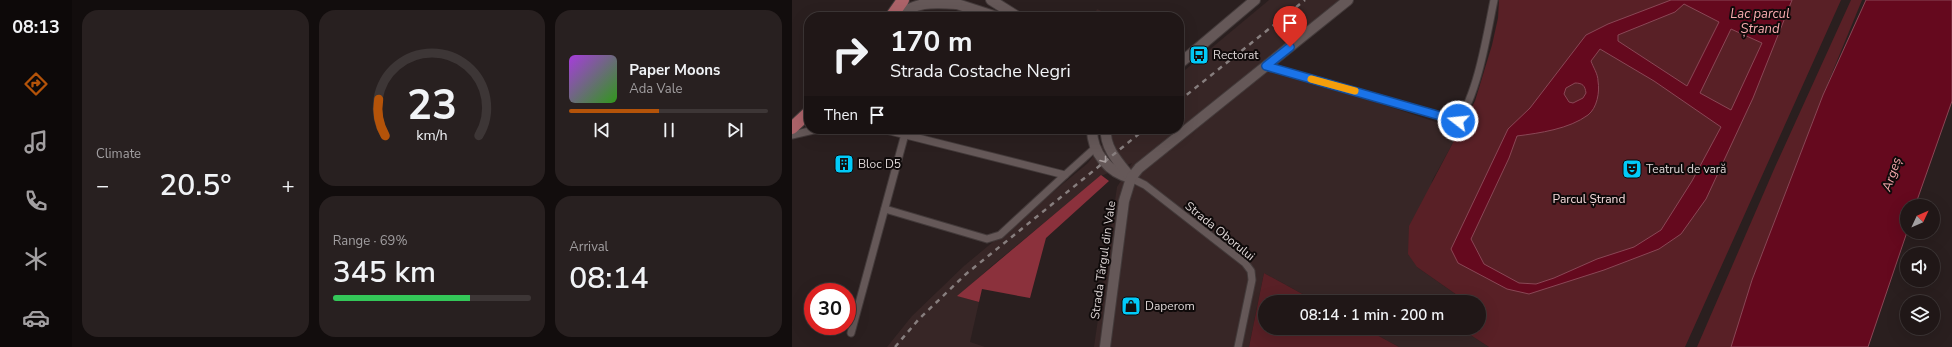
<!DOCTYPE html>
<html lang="en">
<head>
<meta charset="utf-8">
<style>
  body { margin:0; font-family:"Nunito Sans",sans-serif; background:#282020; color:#f1f3f6; height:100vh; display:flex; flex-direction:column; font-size:15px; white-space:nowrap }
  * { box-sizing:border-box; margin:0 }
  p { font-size:13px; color:#a29fa1 }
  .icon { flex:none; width:22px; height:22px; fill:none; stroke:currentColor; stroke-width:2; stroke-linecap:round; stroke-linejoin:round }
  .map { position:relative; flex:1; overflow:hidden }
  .details { display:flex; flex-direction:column; gap:10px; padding:10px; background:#120d0d; width:720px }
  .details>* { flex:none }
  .hud { position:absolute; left:12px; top:12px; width:380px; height:122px; border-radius:16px; box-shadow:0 4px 16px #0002,0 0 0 1px #3d3636; background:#201717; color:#f1f3f6; overflow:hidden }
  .needle { width:26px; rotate:46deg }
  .buttons { position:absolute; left:1108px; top:199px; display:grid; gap:8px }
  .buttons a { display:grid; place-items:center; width:40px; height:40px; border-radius:50%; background:#201717; box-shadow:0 4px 16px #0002,0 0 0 1px #3d3636; font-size:20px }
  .speed { position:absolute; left:12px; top:283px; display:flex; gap:8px; font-size:20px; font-weight:700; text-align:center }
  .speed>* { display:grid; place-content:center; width:52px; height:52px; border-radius:50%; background:#201717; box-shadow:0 4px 16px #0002,0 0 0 1px #3d3636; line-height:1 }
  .speed .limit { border:6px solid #d22; background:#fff; color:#111 }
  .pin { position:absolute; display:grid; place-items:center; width:34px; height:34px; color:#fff; margin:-41px -17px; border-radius:50% 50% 50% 0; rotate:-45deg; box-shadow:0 0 4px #0007 }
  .pin .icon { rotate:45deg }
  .me { position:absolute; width:44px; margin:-22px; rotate:286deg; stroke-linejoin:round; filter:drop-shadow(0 0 3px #0008) }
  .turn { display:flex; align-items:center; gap:14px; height:84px; padding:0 20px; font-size:18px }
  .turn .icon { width:52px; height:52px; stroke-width:2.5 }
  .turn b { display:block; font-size:28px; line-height:34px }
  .then { display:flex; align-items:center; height:38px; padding:0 20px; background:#0003; gap:8px; font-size:15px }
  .big { font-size:30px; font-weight:600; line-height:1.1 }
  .details .tile { flex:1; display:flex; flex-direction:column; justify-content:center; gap:6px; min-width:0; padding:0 14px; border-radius:16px; background:#282020 }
  .details .dial { align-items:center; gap:0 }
  .dial svg { height:104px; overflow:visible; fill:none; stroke:#3d3636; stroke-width:7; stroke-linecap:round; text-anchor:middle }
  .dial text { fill:#f1f3f6; stroke:none }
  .song { display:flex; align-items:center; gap:12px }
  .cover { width:48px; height:48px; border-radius:6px; background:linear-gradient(135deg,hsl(280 70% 55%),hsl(110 70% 35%)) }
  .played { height:4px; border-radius:2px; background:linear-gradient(90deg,#b45309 45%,#3d3636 45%) }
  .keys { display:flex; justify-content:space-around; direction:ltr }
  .heat { display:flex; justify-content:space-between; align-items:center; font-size:22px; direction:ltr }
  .charge { height:6px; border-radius:3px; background:linear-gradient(90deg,#34c759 69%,#3d3636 0) }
  .details .tiles { flex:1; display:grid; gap:10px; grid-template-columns:repeat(3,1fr) }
  .tile:first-child { grid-row:span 2 }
  .trip { position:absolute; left:466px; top:295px; width:228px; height:40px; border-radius:20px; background:#201717; box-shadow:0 4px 16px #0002,0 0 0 1px #3d3636; font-weight:600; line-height:40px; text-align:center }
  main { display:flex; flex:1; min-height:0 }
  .tab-bar { display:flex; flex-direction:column; width:72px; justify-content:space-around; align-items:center; background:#0d0909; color:#a29fa1 }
  .tab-bar .icon { width:28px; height:28px }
  .tab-bar .selected { color:#b45309 }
  .tab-bar b { font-size:18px; color:#f1f3f6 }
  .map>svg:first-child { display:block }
  .built { fill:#372626 }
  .green { fill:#592026 }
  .forest { fill:#8b313c }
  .water { fill:#65091e; stroke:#8a4756; fill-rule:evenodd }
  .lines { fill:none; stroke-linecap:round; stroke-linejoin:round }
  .street-casing { stroke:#433a3a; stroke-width:9 }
  .secondary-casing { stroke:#433a3a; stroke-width:12 }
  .primary-casing { stroke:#433a3a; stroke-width:14 }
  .street { stroke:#655858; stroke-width:7 }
  .secondary { stroke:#655858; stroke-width:10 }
  .primary { stroke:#ac6369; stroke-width:12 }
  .rail { stroke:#877e7e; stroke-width:2.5; stroke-dasharray:5 5; stroke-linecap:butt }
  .oneway { stroke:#a89e9e }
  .route-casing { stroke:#114b97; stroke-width:10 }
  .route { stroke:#1a73e8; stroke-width:7 }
  .slow { stroke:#f59e0b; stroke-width:7 }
  .labels { text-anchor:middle; stroke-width:4; stroke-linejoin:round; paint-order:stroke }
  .poi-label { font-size:12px; fill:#dfd7d7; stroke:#0f0a0a; text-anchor:start }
  .park-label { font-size:12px; fill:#f5dadb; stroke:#0f0a0a }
  .street-label { font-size:12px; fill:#dfd7d7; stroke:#0f0a0a }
  .water-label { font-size:13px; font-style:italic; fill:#f7aaae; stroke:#0f0a0a }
</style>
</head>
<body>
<main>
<nav class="tab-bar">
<b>08:13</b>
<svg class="icon selected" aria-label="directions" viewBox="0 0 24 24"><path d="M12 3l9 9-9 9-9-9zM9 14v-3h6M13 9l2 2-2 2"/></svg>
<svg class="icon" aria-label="music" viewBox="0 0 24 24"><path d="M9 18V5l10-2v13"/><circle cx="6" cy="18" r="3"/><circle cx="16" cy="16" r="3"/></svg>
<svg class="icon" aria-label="phone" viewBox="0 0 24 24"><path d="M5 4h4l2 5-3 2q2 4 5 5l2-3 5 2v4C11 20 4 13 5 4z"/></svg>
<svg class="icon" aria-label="climate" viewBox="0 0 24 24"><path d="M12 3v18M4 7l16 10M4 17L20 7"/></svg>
<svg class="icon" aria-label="car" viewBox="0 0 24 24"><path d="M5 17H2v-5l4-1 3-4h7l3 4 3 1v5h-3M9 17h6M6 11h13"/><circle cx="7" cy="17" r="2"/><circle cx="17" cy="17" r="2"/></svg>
</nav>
<section class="details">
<div class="tiles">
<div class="tile"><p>Climate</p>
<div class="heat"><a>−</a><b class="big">20.5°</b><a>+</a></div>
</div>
<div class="tile dial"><svg viewBox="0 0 100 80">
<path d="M14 69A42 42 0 1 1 86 69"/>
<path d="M14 69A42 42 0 0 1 9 41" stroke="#b45309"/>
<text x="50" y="56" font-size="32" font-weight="700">23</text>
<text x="50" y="72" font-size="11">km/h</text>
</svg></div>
<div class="tile">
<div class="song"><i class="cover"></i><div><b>Paper Moons</b><p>Ada Vale</p></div></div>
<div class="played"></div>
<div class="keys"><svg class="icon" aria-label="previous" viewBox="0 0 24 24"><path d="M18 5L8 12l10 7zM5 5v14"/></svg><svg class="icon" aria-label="pause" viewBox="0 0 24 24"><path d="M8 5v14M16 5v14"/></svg><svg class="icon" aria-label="next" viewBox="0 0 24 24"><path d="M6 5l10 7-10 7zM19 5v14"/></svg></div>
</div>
<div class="tile"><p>Range · 69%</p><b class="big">345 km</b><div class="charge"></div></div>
<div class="tile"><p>Arrival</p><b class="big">08:14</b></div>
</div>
</section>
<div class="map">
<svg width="1160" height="347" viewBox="0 0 1160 347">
  <rect width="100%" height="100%" fill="#2a1f1f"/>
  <!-- built -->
  <g class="built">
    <polygon points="477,0 549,0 469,64 668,130 640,181 625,267 675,302 525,302 472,273 457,347 302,347 325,187 340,163 309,176 201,265 166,296 187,302 178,342 193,347 95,347 120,316 172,266 296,163 322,129 387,129 387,75"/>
    <polygon points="305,9 323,17 301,17"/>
    <polygon points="572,328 682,328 677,334 697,347 607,347"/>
  </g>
  <!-- green -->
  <g class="green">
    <polygon points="707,0 1049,0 893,347 697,347 677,334 682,328 687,328 687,323 693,316 687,311 687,302 675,302 625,267 616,254 617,226 683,101 700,45 706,18"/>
    <polygon points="1059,0 1070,0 1031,95 960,280 940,347 905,347 983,167"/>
    <polygon points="472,273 525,302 473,302 473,328 572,328 607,347 457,347"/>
  </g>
  <!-- forest -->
  <polygon class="forest" points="309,175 317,181 254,238 238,298 190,289 187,302 165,296"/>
  <!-- water -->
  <g class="water">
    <path d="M879,0h121l-39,98 -47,101 -25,35 -22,15 -55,21 -75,24 -22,-5 -49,-26 -7,-14 57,-120 22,-21 56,-73 22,-11zM892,4l35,18 -32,64 -69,-45v-6l57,-23zM939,29l31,14 -31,67 -31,-17zM808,49l54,32 67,46 -29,54 -31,49 -27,17 -37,12 -43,19 -18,6 -17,-1 -35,-19 -13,-25 38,-81 8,-22c23,-3 52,-7 71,-21 9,-7 12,-23 10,-34 0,-7 -5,-14 -7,-20zM783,83c8,0 10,3 11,10l-3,5 -10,5 -4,-1 -5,-8 2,-6z"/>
    <polygon points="1074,0 1160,0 1160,101 1123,206 1115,206 1115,232 1076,347 939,347 960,280 1031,95"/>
  </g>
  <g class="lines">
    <defs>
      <g id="street">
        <path d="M474,66l192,55c20,-28 29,-87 36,-121"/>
        <polyline points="90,129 273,175 303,148"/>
        <polyline points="0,135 26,129"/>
        <polyline points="339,178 353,185 453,263 459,271 460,280 446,347"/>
        <polyline points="93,209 195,239 208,235 273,175"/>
        <polyline points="59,333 113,134"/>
      </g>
      <g id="secondary">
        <polyline points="159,0 165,4 205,17"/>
        <polyline points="199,0 226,17"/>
        <path d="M102,17c24,-15 35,-15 63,-13"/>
        <polyline points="387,64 463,0"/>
        <path d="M300,129c0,24 17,44 39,49"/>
        <path d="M314,129c-2,19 14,35 25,49"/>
        <polyline points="313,347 332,201 339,178 347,168 556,0"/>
      </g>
      <g id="primary">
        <polyline points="99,17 111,0"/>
        <polyline points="0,128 17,112"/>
      </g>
    </defs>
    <!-- street casing -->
    <use href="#street" class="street-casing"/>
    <!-- secondary casing -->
    <use href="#secondary" class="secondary-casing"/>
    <!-- primary casing -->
    <use href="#primary" class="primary-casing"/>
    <!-- street -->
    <use href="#street" class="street"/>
    <!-- secondary -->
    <use href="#secondary" class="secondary"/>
    <!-- primary -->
    <use href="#primary" class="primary"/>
    <!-- rail -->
    <g class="rail">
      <polyline points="387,101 513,0"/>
      <polyline points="103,347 127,319 174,274 353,129"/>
    </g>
  </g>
  <!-- one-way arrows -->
  <defs><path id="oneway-chevron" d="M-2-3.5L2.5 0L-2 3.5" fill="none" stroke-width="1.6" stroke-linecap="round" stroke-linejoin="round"/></defs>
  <use class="oneway" href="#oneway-chevron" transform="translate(312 160) rotate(52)"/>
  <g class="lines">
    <defs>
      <polyline id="route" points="498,47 474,66 666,121"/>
    </defs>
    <!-- route casing -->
    <use href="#route" class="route-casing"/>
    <!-- route -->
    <use href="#route" class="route"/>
    <!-- slow -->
    <polyline class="slow" points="519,79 563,91"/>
  </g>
  <!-- icons -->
  <defs>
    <symbol id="bus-square" viewBox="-11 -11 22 22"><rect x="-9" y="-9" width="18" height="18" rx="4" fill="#02cbf9" stroke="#0f0a0a"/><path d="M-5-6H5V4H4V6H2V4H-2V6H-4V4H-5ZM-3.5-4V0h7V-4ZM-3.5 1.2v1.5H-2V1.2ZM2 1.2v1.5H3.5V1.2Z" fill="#111"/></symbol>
    <symbol id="building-square" viewBox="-11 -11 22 22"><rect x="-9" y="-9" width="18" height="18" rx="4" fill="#02cbf9" stroke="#0f0a0a"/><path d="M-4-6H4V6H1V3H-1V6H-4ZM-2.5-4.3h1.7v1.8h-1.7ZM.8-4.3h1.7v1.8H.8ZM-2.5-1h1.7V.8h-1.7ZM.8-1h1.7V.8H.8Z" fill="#111"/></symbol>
    <symbol id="theatre-square" viewBox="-11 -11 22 22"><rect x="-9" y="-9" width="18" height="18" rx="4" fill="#02cbf9" stroke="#0f0a0a"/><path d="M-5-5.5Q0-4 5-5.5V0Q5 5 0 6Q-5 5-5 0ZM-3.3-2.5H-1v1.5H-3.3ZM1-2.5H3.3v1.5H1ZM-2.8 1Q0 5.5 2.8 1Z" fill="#111"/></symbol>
    <symbol id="shop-square" viewBox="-11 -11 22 22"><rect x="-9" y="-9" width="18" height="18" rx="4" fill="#02cbf9" stroke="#0f0a0a"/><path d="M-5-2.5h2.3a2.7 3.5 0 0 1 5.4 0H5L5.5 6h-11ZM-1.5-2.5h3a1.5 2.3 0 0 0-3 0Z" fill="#111"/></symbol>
  </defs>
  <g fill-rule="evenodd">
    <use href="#bus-square" x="396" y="44" width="22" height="22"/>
    <use href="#building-square" x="41" y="153" width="22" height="22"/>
    <use href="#theatre-square" x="829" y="158" width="22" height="22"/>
    <use href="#shop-square" x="328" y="295" width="22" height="22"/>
  </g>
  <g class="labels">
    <!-- poi labels -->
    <g class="poi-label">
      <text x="421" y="59">Rectorat</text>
      <text x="66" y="168">Bloc D5</text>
      <text x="854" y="173">Teatrul de vară</text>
      <text x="353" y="310">Daperom</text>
    </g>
    <!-- park labels -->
    <g class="park-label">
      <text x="797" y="203">Parcul Ștrand</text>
    </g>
    <!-- street labels -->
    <g class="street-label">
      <text transform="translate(428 231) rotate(39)" y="4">Strada Oborului</text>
      <text transform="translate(311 260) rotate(-82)" y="4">Strada Târgul din Vale</text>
    </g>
    <!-- water labels -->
    <g class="water-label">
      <text x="968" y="18">Lac parcul<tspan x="968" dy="15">Ștrand</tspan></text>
      <text transform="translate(1099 174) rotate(-71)" y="5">Argeș</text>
    </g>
  </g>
</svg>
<div class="buttons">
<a><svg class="needle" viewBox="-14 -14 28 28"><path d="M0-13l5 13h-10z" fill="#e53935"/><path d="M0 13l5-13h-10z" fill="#a29fa1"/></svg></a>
<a><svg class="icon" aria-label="sound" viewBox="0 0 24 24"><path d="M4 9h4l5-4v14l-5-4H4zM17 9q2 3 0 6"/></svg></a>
<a><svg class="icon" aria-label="layers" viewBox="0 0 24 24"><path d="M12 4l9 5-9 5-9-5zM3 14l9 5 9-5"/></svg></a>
</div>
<div class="speed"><div class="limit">30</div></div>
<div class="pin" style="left:498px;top:47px;background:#d93025"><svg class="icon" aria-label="arrive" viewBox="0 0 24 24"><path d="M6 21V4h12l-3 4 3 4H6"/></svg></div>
<svg class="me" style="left:666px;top:121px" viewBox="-20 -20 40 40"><circle r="17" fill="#1a73e8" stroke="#fff" stroke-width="3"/><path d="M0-11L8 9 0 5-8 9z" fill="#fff"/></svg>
<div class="trip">08:14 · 1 min · 200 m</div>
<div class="hud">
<div class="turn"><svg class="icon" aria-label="right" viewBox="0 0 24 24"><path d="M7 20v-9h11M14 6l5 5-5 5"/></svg><div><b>170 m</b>Strada Costache Negri</div></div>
<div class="then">Then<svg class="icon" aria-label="arrive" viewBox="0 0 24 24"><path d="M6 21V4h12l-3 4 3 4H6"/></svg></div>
</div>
</div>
</main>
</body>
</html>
